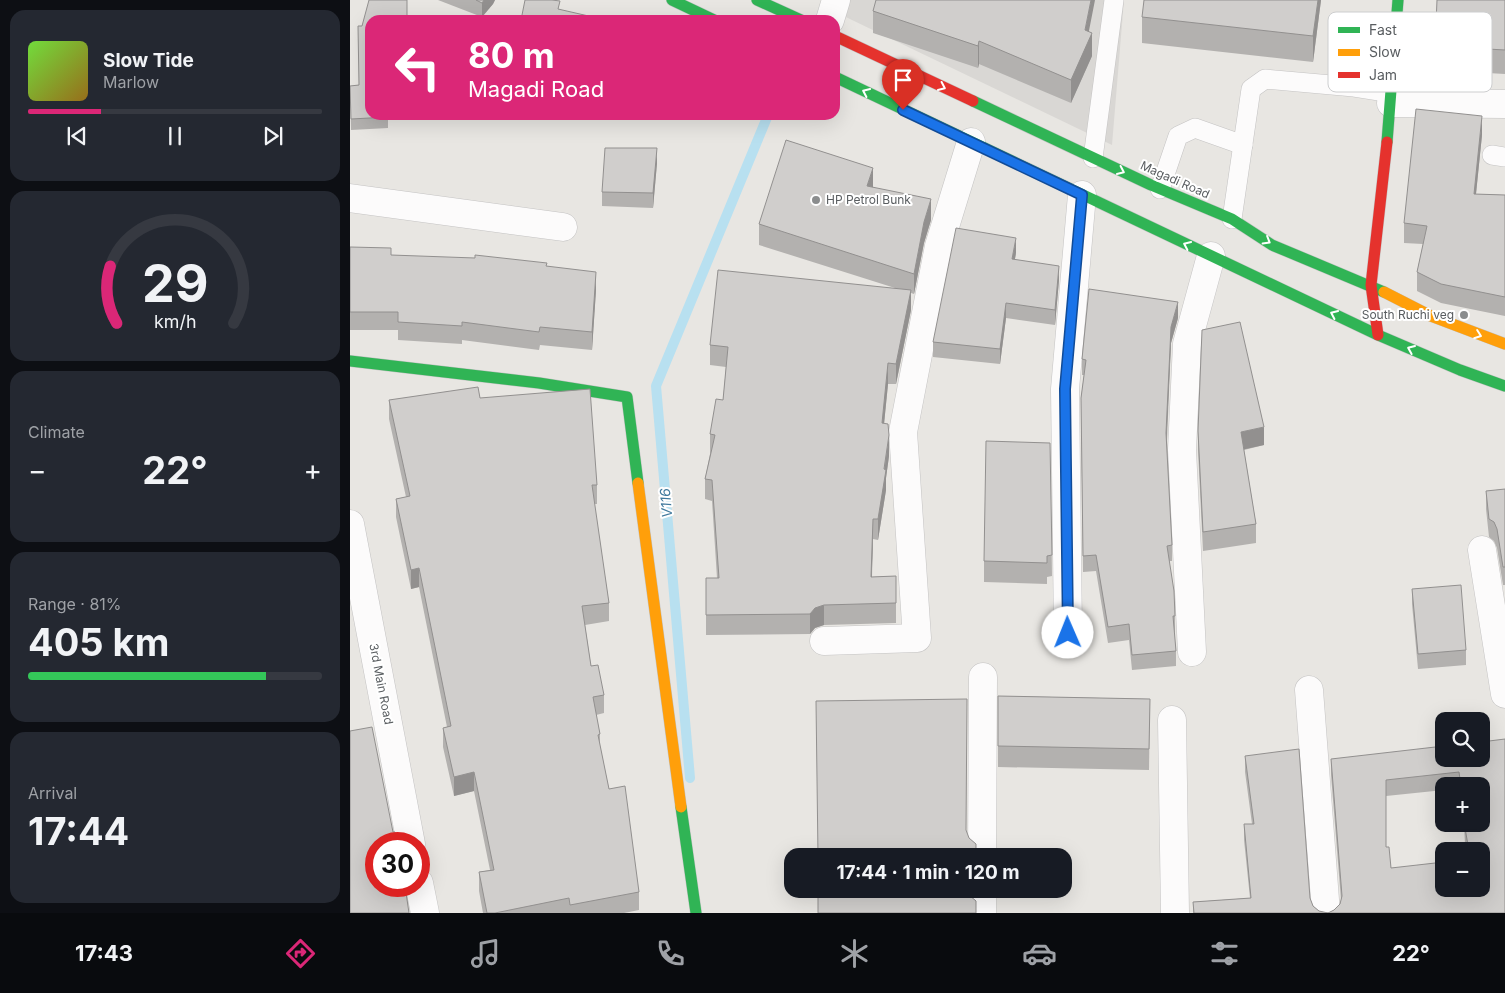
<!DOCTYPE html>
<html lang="en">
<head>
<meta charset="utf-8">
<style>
  body { margin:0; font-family:Inter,sans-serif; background:#242831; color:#f1f3f6; height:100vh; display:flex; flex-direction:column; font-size:19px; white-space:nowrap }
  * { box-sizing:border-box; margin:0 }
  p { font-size:16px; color:#9ea1a6 }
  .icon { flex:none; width:28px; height:28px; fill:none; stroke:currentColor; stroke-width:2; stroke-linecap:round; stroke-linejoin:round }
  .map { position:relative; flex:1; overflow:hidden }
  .panel { display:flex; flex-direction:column; gap:10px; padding:10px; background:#0d0f14; width:350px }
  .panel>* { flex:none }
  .hud { position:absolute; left:15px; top:15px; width:475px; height:105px; border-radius:15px; box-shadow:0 5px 20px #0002; background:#db2777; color:#fff; overflow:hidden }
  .fabs { position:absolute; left:1085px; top:712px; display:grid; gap:10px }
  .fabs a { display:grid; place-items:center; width:55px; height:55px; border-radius:10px; background:#171b24; box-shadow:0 5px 20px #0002; font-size:25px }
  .speed { position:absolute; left:15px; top:832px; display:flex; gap:10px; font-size:25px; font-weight:700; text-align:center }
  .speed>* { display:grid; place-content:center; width:65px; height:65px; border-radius:50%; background:#171b24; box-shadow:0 5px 20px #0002; line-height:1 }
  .speed .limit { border:8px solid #d22; background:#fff; color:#111 }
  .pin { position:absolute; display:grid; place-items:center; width:42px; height:42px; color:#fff; margin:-51px -21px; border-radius:50% 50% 50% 0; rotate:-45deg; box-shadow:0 0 5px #0007 }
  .pin .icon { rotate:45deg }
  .me { position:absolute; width:55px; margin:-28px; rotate:359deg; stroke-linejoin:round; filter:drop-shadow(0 0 4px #0008) }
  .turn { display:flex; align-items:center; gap:18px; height:105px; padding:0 20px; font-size:22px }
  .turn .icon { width:65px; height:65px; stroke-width:2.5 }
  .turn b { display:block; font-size:35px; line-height:42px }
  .big { font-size:38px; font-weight:700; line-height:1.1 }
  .panel .tile { flex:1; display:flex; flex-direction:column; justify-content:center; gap:8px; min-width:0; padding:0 18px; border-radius:15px; background:#242831 }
  .panel .dial { align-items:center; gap:0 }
  .dial svg { height:130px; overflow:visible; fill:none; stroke:#363941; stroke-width:7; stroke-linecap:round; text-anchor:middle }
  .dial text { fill:#f1f3f6; stroke:none }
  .song { display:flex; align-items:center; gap:15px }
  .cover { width:60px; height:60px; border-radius:8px; background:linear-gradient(135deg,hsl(100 70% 55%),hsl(40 70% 35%)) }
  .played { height:5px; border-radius:2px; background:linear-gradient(90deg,#db2777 25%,#363941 25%) }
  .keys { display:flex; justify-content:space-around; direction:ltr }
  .heat { display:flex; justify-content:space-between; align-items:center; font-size:28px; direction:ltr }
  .charge { height:8px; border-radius:4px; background:linear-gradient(90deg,#34c759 81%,#363941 0) }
  .trip { position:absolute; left:434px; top:848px; width:288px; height:50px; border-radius:15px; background:#171b24; box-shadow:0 5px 20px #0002; font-weight:700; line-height:50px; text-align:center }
  .tabs { display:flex; height:80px; justify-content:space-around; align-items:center; background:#090b0e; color:#9ea1a6 }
  .tabs .icon { width:35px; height:35px }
  .tabs .selected { color:#db2777 }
  .tabs b { font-size:22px; color:#f1f3f6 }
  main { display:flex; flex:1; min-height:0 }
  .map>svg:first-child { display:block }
  .industrial { fill:#d9d7d4 }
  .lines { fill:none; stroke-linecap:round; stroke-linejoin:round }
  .stream { stroke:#b8e0f0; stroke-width:10 }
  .lane-casing { stroke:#c4c3c3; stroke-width:20 }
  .street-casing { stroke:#c4c3c3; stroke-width:29 }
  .fast-casing { stroke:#c3c3c3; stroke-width:12 }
  .slow-casing { stroke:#c3c3c3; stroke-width:12 }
  .jam-casing { stroke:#c3c3c3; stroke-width:12 }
  .lane { stroke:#fcfbfb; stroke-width:19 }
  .street { stroke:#fcfbfb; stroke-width:28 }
  .fast { stroke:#30b455; stroke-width:11 }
  .slow { stroke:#ff9f0a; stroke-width:11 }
  .jam { stroke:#e5322d; stroke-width:11 }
  .wall { fill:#b3b1af; fill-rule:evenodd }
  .shaded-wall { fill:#92908f }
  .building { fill:#d0cecc; stroke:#92908f; fill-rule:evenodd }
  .oneway { stroke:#fff }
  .route-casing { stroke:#114b97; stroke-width:12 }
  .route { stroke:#1a73e8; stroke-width:9 }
  .poi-dot { fill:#8b8d8e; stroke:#fff; stroke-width:2 }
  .labels { text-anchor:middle; stroke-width:4; stroke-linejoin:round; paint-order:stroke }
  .street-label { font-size:12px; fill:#595d60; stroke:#fff }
  .poi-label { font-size:12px; fill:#595d60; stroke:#fff; text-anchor:start }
  .water-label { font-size:14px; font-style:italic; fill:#417a9d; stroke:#fff }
  .key { fill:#fff; stroke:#cdcecf; stroke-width:1 }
  .key-label { font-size:14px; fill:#595d60 }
</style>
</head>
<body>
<main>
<section class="panel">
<div class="tile">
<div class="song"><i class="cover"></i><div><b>Slow Tide</b><p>Marlow</p></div></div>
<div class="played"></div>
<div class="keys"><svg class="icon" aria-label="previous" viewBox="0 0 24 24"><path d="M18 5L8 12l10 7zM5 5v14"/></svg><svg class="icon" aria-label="pause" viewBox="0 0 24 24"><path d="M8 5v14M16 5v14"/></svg><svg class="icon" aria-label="next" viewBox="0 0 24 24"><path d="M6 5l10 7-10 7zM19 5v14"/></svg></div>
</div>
<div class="tile dial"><svg viewBox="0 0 100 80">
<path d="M14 69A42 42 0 1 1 86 69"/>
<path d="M14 69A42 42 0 0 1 10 34" stroke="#db2777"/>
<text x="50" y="56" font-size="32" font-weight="700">29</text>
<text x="50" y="72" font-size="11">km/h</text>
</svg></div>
<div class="tile"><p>Climate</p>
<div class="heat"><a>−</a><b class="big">22°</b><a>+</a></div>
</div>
<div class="tile"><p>Range · 81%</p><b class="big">405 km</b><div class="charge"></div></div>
<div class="tile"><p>Arrival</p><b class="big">17:44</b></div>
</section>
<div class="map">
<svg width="1155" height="913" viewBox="0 0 1155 913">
  <rect width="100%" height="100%" fill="#e8e6e2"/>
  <!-- industrial -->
  <polygon class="industrial" points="480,0 774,0 762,145 477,8"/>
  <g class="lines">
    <!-- stream -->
    <polyline class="stream" points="340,778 306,386 418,115"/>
    <defs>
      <g id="lane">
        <polyline points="1142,155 1155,157"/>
        <polyline points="743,158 764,0"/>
        <polyline points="810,189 828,136 845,128 893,145"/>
        <polyline points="882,219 901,89 915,79 1004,87 1042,93"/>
      </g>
      <g id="street">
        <polyline points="480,20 486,0"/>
        <polyline points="1041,103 1155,104"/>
        <polyline points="0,198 213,227"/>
        <polyline points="0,524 61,844"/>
        <polyline points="1132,550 1155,694"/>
        <polyline points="718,633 715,389 732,195"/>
        <polyline points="474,641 567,638 553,432 589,246 621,142"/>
        <polyline points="842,652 832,450 837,344 861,256"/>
        <polyline points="959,690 976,913"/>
        <polyline points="822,720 825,913"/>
        <polyline points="632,856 633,677"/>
        <polyline points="69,883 75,913"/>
        <polyline points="632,913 632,889"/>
      </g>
      <g id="fast">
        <polyline points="322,0 364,20"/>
        <polyline points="407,0 451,20"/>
        <polyline points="485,77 1028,335 1110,370 1155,386"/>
        <polyline points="623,101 801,185 882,219 922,245 1034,292"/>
        <polyline points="1037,142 1048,0"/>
        <polyline points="0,361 189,383 277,397 288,483"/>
        <polyline points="331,807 346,913"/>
      </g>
      <g id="slow">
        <polyline points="1034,292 1081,316 1155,344"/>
        <polyline points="288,483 331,807"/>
      </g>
      <g id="jam">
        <polyline points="485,36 623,101"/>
        <polyline points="1028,335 1021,285 1037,142"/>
      </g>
    </defs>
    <!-- lane casing -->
    <use href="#lane" class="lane-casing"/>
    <!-- street casing -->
    <use href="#street" class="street-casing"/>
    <!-- fast casing -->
    <use href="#fast" class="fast-casing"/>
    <!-- slow casing -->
    <use href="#slow" class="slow-casing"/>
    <!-- jam casing -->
    <use href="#jam" class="jam-casing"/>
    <!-- lane -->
    <use href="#lane" class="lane"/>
    <!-- street -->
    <use href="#street" class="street"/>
    <!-- fast -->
    <use href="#fast" class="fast"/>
    <!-- slow -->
    <use href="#slow" class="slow"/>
    <!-- jam -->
    <use href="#jam" class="jam"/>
  </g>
  <!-- wall -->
  <g class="wall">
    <polygon points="88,0 145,0 143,4 132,17"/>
    <polygon points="971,0 963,62 792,43 792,17"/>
    <polygon points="1155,0 1155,74 1085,70 1085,46"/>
    <polygon points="523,11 739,32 742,56 721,103 629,64 628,68 523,33"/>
    <polygon points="20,20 38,115 38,128 1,130 0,86 9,85"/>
    <polygon points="1132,135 1126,194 1155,195 1155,316 1091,303 1067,291 1067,272 1073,244 1054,243 1054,223"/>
    <polygon points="307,163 303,208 252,206 252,192"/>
    <polygon points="523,187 581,220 574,243 564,294 561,293 561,310 546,384 538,384 534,424 539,456 536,478 536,490 528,540 523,539 522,577 546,576 546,623 474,625 465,628 460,634 356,635 356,578 367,578 362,501 355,499 355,479 360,454 360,434 373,400 376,367 360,365 360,345 545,288 409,245 409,224"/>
    <polygon points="0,247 41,255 197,266 246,290 242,350 190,345 189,350 112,340 112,344 48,340 48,330 0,330"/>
    <polygon points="666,253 665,259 709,280 705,325 656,318 650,364 583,357 583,342"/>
    <polygon points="828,318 821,343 817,441 822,545 822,561 819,561 825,616 825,632 824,632 826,651 826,666 782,670 779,640 758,643 746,571 733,572 731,398 734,375 732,375 732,359"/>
    <polygon points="130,398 247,485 247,504 244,504 259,603 259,621 235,625 241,666 254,695 254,713 246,715 250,734 250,746 259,789 289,892 289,910 274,913 133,913 129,891 129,872 140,870 124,791 104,796 93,747 93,728 97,727 69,587 61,589 46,517 46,499 56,497 39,419 39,400"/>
    <polygon points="848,431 914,445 894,450 906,524 906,543 853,551 848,450"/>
    <polygon points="700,443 702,576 697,577 697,584 634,582 634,561"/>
    <polygon points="1155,489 1155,585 1153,585 1147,548 1144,541 1139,537 1136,509 1136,491"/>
    <polygon points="1062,589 1116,650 1116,665 1068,669 1062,604"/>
    <polygon points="648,696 800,699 799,770 648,767"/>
    <path d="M895,756l65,142 3,8 6,5 9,2 6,-3 6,-6 1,-4 -10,-125v-16h150l24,154h-312v-11l57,-4 -6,-58v-16h8l-7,-52zM1094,786h37v38h-17l1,20 1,7h15l-37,38 -53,-21 -5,-21v-51l58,-6z"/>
  </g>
  <!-- shaded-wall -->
  <g class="shaded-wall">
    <polygon points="134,0 145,0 143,4 132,17 132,3"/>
    <polygon points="741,0 745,0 736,46 742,33 742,56 721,103 721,80 735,30"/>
    <polygon points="968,0 971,0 963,62 963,36"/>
    <polygon points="629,41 629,64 628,68 628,46"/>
    <polygon points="1132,116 1132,135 1124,213 1124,194"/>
    <polygon points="307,148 307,163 303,208 303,193"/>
    <polygon points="523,168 523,189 517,186"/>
    <polygon points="581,199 581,220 574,243 564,294 564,274 574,222"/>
    <polygon points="666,238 666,253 662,274 662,259"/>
    <polygon points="709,266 709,280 705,325 705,310"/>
    <polygon points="246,272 246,290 242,350 242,332"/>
    <polygon points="561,290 561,310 546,384 546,364"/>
    <polygon points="828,302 828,318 821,343 816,449 816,433 821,327"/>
    <polygon points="656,303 656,318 650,364 650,349"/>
    <polygon points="538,363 538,384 532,444 532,423"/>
    <polygon points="914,427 914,445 891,450 891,432"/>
    <polygon points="539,435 539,456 536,478 536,490 528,540 528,519"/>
    <polygon points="523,519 523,539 521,597 521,577"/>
    <polygon points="69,568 69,587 61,589 61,570"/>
    <polygon points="474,605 474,625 465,628 460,634 460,614 465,608"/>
    <polygon points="124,772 124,791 104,796 104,777"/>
    <polygon points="626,849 626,856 618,856 619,855"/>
  </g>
  <!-- building -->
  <g class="building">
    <polygon points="19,0 57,0 57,20 20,20 20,115 38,115 38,117 1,119 0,86 9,85 8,26 12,26"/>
    <polygon points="126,0 134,0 132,3"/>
    <polygon points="175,0 202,0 210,1 208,9 256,20 171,20"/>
    <polygon points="526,0 741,0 735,30 742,33 721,80 629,41 628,46 523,11"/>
    <polygon points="794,0 968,0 963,36 792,17"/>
    <polygon points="1087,0 1155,0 1155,50 1085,46"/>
    <polygon points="1066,109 1132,116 1124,194 1155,195 1155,297 1091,284 1067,272 1077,226 1054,223"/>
    <polygon points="436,140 523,168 517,186 581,199 574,222 564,274 409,224"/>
    <polygon points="255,148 307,148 303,193 252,192"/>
    <polygon points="606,228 666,238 662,259 709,266 705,310 656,303 650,349 583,342"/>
    <polygon points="0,247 41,248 41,255 125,258 125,255 197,263 196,266 246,272 242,332 190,327 189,332 112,322 112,326 48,322 48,312 0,312"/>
    <polygon points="368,270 561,290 546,364 538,363 532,423 538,424 539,435 534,469 536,470 528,519 523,519 521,577 546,576 546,603 474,605 465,608 460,614 356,615 356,578 369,578 362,480 355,479 365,435 360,434 366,399 373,400 378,347 360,345"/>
    <polygon points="739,289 828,302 821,327 816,433 822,545 817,546 824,591 825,616 823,616 826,651 782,655 779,624 758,627 746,555 733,556 731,398 736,360 732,359"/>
    <polygon points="890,322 914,427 891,432 906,524 853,532 848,431 852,330"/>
    <polygon points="128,387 130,398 240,389 247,485 242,485 259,603 232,606 241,666 248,665 254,695 243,697 250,734 248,735 259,789 275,786 289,892 220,905 219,898 145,913 137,913 129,872 144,870 124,772 104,777 93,728 101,726 69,568 61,570 46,499 60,496 39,400"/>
    <polygon points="636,441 700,443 702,555 697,556 697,563 634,561"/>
    <polygon points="1155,489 1155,567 1153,567 1147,529 1144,522 1139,519 1136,491"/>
    <polygon points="1111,585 1116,650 1068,654 1062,589"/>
    <polygon points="648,696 800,699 799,749 648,746"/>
    <polygon points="617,699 616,830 619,838 626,844 626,849 619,855 618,856 468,856 466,701"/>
    <polygon points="22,727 43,832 45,832 47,844 26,844 26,886 55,886 59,913 0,913 0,731"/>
    <path d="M1155,739v174h-311l-1,-11 58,-4 -7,-74h10l-9,-68 54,-7 11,149 3,8 6,5 9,2 6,-3 6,-6 2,-8 -11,-137 113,-13v13h37v-17zM1109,772l2,14h20v38h-15v4h-1l4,23h12v38h-37v-27l-53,6 -2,-21h-3v-67z"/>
    <polygon points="468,889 617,889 619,895 626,901 626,913 468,913"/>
  </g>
  <!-- one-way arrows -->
  <defs><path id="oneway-chevron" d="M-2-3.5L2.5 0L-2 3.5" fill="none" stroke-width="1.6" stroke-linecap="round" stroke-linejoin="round" transform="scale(1.25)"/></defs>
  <g class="oneway">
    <use href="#oneway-chevron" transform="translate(592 87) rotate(25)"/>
    <use href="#oneway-chevron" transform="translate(516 92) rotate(-155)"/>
    <use href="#oneway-chevron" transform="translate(771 171) rotate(25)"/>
    <use href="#oneway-chevron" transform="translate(917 241) rotate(31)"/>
    <use href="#oneway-chevron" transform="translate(837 245) rotate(-155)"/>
    <use href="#oneway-chevron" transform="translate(984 314) rotate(-155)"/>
    <use href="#oneway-chevron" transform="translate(1128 335) rotate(20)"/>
    <use href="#oneway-chevron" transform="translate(1061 349) rotate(-157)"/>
  </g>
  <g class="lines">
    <defs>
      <polyline id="route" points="553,110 732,195 715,389 718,633"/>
    </defs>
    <!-- route casing -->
    <use href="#route" class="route-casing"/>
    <!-- route -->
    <use href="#route" class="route"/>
  </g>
  <!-- markers -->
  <g class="poi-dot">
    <circle cx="466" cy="200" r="5"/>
    <circle cx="1114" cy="315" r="5"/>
  </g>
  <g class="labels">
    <!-- street labels -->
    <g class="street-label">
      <text transform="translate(825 180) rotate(24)" y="4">Magadi Road</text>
      <text transform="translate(31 684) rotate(79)" y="4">3rd Main Road</text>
    </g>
    <!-- poi labels -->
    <g class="poi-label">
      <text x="476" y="204">HP Petrol Bunk</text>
      <text x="1104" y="319" text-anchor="end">South Ruchi veg</text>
    </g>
    <!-- water labels -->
    <g class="water-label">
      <text transform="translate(316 503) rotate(-95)" y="5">V116</text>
    </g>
  </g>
  <!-- legend -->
  <rect x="978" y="12" width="164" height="80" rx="8" class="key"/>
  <rect x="988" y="27" width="22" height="6" fill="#30b455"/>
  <rect x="988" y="49" width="22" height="7" fill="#ff9f0a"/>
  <rect x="988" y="72" width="22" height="6" fill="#e5322d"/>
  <g class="key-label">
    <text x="1019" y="35">Fast</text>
    <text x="1019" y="57">Slow</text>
    <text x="1019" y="80">Jam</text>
  </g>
</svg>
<div class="fabs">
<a><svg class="icon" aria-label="search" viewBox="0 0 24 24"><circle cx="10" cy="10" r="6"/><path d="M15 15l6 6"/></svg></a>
<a>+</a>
<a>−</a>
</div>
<div class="speed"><div class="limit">30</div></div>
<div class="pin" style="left:553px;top:110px;background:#d93025"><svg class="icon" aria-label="arrive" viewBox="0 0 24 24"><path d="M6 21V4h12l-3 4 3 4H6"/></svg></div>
<svg class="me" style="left:718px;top:633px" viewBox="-20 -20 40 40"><circle r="19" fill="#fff"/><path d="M0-13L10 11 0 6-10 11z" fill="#1a73e8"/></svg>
<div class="trip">17:44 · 1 min · 120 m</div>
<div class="hud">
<div class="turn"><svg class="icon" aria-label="left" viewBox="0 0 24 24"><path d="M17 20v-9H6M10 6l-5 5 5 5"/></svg><div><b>80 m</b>Magadi Road</div></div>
</div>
</div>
</main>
<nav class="tabs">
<b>17:43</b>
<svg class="icon selected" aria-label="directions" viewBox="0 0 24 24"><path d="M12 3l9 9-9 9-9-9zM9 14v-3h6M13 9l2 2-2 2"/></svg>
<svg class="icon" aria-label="music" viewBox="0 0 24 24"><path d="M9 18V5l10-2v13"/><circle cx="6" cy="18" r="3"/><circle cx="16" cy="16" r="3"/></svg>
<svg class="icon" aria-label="phone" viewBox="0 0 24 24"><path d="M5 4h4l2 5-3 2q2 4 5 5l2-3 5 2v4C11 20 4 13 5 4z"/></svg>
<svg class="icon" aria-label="climate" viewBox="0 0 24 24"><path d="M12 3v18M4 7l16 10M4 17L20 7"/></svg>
<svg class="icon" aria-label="car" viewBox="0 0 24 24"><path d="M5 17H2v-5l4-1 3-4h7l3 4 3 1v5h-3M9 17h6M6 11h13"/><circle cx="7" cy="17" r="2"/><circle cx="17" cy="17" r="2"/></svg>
<svg class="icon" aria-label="filters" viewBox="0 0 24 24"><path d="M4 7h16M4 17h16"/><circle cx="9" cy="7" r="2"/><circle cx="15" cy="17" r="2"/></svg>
<b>22°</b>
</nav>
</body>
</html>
